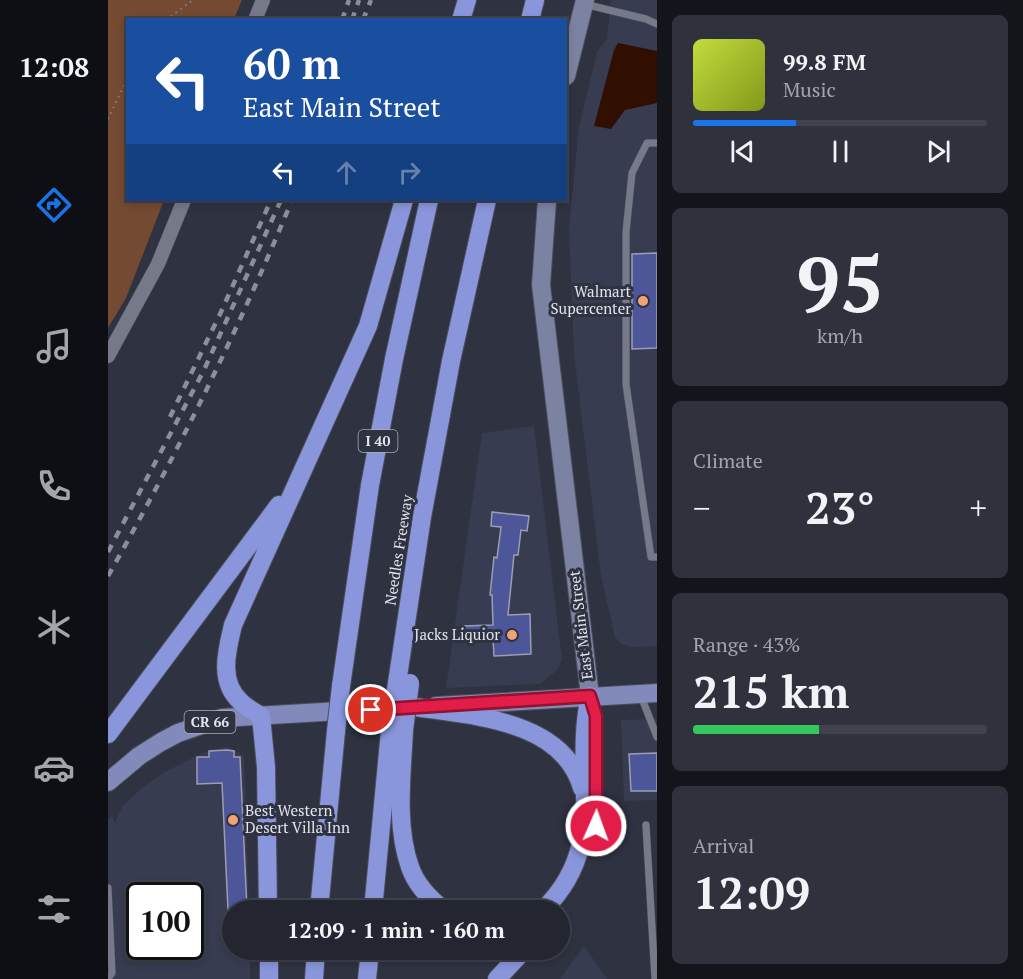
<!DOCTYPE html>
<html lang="en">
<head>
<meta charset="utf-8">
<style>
  body { margin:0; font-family:"PT Serif",serif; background:#2f323d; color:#f1f3f6; height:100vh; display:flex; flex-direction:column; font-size:22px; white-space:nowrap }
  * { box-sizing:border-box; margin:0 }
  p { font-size:20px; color:#a3a5ab }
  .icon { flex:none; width:33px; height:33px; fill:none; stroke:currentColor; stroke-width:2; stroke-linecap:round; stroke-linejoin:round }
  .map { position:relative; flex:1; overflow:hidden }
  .panel { display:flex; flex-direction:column; gap:15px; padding:15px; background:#13151b; width:366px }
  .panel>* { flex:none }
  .hud { position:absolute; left:18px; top:18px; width:441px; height:183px; border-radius:0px; box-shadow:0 3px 9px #0003,0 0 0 2px #40434d; background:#1a4fa0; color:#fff; overflow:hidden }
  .speed { position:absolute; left:18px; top:882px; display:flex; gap:12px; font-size:30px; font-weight:700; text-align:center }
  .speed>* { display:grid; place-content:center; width:78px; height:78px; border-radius:50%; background:#232631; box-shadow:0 3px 9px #0003,0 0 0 2px #40434d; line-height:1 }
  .speed .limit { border:3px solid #111; border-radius:9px; background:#fff; color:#111 }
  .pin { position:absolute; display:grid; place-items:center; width:51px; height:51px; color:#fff; margin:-26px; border:3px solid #fff; border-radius:50%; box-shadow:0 2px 6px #0007 }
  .me { position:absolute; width:66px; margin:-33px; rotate:2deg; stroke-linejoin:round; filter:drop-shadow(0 0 4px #0008) }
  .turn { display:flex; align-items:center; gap:21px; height:126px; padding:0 18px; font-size:27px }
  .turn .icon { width:78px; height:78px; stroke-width:2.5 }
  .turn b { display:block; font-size:42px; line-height:51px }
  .lanes { display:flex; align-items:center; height:57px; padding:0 18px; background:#0003; justify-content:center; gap:30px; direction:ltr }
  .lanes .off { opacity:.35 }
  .big { font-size:45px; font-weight:800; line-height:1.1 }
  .panel .tile { flex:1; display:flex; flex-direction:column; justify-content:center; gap:9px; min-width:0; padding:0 21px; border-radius:9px; background:#2f323d }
  .panel .dial { align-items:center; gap:0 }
  .dial b { font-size:78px; line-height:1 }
  .song { display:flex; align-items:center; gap:18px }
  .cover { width:72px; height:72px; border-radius:9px; background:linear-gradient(135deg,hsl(70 70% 55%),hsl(70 70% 35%)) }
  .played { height:6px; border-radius:3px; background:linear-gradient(90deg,#1a73e8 35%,#40434d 35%) }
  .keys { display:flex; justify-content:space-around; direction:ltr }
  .heat { display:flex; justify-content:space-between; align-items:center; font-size:33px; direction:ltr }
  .charge { height:9px; border-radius:4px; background:linear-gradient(90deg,#34c759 43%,#40434d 0) }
  .trip { position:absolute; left:114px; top:900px; width:348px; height:60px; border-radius:30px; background:#232631; box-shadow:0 3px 9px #0003,0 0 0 2px #40434d; font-weight:800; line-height:60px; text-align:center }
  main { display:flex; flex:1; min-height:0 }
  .tabs { display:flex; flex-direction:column; width:108px; justify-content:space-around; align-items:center; background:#0e0f14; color:#a3a5ab }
  .tabs .icon { width:42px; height:42px }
  .tabs .active { color:#1a73e8 }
  .tabs b { font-size:27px; color:#f1f3f6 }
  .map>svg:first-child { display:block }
  .built { fill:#383c51; fill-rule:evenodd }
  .green { fill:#744a32 }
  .water { fill:#300e00 }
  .building { fill:#4d5699; stroke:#9a9eb0; stroke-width:1.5 }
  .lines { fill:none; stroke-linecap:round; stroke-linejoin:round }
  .lane-casing { stroke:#4c4e5a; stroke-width:8 }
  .street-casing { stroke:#4c4e5a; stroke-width:15 }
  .secondary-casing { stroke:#4c4e5a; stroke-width:20 }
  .primary-casing { stroke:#4c4e5a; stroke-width:20 }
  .highway-casing { stroke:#4c4e5a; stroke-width:20 }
  .path { stroke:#80828f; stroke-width:2; stroke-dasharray:1.5 4.5; stroke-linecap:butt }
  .lane { stroke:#75798a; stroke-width:7 }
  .street { stroke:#75798a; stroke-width:14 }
  .secondary { stroke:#7b82a2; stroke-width:18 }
  .primary { stroke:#818abb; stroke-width:18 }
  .highway { stroke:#8996db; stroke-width:18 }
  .rail { stroke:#8c8e9b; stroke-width:4.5; stroke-dasharray:8 8; stroke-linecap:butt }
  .highway-bridge-casing { stroke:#4c4e5a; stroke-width:20; stroke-linecap:butt }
  .highway-bridge { stroke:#8996db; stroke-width:18 }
  .route-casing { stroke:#92132f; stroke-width:15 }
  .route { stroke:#e11d48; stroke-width:10 }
  .poi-dot { fill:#efa378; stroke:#2f3241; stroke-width:2 }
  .labels { text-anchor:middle; stroke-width:6; stroke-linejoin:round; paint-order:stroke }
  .shield { fill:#2f3241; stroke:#acaeb9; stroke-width:1.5 }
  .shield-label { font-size:14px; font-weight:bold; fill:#e1e3ed }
  .poi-label { font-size:15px; fill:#e1e3ed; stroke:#2f3241; text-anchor:end }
  .street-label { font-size:15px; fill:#e1e3ed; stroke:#2f3241 }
</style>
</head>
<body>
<main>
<nav class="tabs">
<b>12:08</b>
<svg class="icon active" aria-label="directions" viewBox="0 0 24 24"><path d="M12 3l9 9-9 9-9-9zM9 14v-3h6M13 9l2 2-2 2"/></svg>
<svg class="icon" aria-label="music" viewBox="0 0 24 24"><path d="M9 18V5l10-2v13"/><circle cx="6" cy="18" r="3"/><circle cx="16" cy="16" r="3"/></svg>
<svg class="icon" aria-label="phone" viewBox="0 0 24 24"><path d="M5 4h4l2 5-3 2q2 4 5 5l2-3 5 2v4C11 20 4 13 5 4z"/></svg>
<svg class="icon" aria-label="climate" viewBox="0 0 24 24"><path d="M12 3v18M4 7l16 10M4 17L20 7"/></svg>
<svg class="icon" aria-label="car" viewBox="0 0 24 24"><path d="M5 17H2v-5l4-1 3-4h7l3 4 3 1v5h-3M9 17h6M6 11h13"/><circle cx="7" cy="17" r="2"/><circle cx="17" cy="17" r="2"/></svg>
<svg class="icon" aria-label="filters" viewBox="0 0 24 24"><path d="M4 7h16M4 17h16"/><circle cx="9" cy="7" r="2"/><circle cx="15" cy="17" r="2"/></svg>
</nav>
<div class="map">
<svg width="549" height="979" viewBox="0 0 549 979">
  <rect width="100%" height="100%" fill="#2f3241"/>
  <!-- built -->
  <g class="built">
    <polygon points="503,0 549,0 549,646 524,647 513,644 507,637 493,576 466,354 461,229 471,127 489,52 499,39"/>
    <polygon points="426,426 454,660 449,670 432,684 338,688 374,433"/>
    <polygon points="549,719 549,800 516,801 513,720"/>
    <path d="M116,747l9,2 11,7 5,154h-17v40h18v29h-142v-159l4,-5 3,8 7,-16 20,-19 21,-15 42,-21zM32,896h50v50h-50z"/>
    <polygon points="476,946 499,979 452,979"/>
  </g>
  <!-- green -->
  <polygon class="green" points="0,0 134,0 126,19 20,20 20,200 56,200 18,298 0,328"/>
  <!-- water -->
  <polygon class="water" points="510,43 549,51 549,103 517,110 503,129 486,126 506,50"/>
  <!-- building -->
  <g class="building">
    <polygon points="549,253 549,348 524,349 524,254"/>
    <polygon points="384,512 421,516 419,531 413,530 410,555 406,555 400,615 422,614 423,654 386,656 385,639 355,639 355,626 385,625 384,595 382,595 386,557 389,558 393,527 383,526"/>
    <polygon points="119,750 126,751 126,757 132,757 139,910 120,910 114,783 89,784 89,757 101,757 101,751"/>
    <polygon points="549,753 549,791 523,791 521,754"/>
  </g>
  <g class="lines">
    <defs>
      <g id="lane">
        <polyline points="476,4 538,19 549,24"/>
        <polyline points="549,143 539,143 524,173 518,232 518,384 543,557 549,557"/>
        <polyline points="533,696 549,737"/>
        <polyline points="538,825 547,979"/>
        <polyline points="0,888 4,973 0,978"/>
      </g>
      <g id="street">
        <polyline points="147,20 155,0"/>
        <polyline points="0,356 50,264 76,200"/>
      </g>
      <g id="secondary">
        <polyline points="458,76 477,0"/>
        <polyline points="439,200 433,285 482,696"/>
      </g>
      <g id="primary">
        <polyline points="328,706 549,693"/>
        <polyline points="0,782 31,756 53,742 70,733 114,718 300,707"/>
      </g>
      <g id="highway">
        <polyline points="353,20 359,0"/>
        <polyline points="422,20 427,0"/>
        <polyline points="289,683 314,517 343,361 379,200"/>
        <polyline points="233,686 262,485 286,359 321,200"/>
        <path d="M307,707c58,9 148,13 167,81"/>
        <path d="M296,730c-2,44 -9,95 6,137 6,18 20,32 34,43"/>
        <polyline points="0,734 171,505"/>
        <path d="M160,910l-2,-143 -5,-51c-6,-4 -14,-8 -20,-14 -23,-20 -14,-52 -8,-77l135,-299 36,-126"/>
        <polyline points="211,910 228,731"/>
        <polyline points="265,910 282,731"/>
        <path d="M435,910c67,-65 29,-135 47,-214"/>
        <polyline points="161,950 161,979"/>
        <polyline points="206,979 208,950"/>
        <polyline points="259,979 262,950"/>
        <polyline points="389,979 416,950"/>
      </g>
    </defs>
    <!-- lane casing -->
    <use href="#lane" class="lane-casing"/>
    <!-- street casing -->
    <use href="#street" class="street-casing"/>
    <!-- secondary casing -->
    <use href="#secondary" class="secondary-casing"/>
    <!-- primary casing -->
    <use href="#primary" class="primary-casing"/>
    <!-- highway casing -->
    <use href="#highway" class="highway-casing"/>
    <!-- path -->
    <g class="path">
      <polyline points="58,20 85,0"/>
      <polyline points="0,119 20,77"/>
    </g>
    <!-- lane -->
    <use href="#lane" class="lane"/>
    <!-- street -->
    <use href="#street" class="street"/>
    <!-- secondary -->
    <use href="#secondary" class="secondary"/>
    <!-- primary -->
    <use href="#primary" class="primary"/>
    <!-- highway -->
    <use href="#highway" class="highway"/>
    <!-- rail -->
    <g class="rail">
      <polyline points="234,20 241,0"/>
      <polyline points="244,20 251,0"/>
      <polyline points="255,20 263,0"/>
      <polyline points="62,417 113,312 163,200"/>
      <polyline points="0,552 96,370 173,200"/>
      <path d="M0,576c69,-122 131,-247 184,-376"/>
    </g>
    <defs>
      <g id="highway-bridge">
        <polyline points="296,730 302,683"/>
        <polyline points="228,731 233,686"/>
        <polyline points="282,731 289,683"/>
      </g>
    </defs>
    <!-- highway-bridge casing -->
    <use href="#highway-bridge" class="highway-bridge-casing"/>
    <!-- highway-bridge -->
    <use href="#highway-bridge" class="highway-bridge"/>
  </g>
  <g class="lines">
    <defs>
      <polyline id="route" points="263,710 482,696 488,716 488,826"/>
    </defs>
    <!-- route casing -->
    <use href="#route" class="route-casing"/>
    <!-- route -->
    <use href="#route" class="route"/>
  </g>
  <!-- markers -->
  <g class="poi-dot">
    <circle cx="535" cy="301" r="6"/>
    <circle cx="404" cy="635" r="6"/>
    <circle cx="125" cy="820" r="6"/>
  </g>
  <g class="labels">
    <!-- shield labels -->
    <g class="shield">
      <rect x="250.5" y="430" width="39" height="22" rx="4.5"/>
      <rect x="76.5" y="711" width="51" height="22" rx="4.5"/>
    </g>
    <g class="shield-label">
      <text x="270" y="446">I 40</text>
      <text x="102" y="727">CR 66</text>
    </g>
    <!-- poi labels -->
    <g class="poi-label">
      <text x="523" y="297">Walmart<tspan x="523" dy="17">Supercenter</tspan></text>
      <text x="392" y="640">Jacks Liquior</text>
      <text x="137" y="816" text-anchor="start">Best Western<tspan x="137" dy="17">Desert Villa Inn</tspan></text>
    </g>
    <!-- street labels -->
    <g class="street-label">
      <text transform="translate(291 550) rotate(-81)" y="5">Needles Freeway</text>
      <text transform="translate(473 625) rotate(-97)" y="5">East Main Street</text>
    </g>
  </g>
</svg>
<div class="speed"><div class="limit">100</div></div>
<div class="pin" style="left:263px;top:710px;background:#d93025"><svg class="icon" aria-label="arrive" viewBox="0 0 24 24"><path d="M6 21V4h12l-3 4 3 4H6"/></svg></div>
<svg class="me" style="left:488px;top:826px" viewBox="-20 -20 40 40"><circle r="17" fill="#e11d48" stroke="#fff" stroke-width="3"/><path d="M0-11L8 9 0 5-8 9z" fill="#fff"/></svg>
<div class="trip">12:09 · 1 min · 160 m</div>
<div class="hud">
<div class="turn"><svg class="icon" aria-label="left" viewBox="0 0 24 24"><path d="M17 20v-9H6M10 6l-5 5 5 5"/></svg><div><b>60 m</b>East Main Street</div></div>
<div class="lanes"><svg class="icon" aria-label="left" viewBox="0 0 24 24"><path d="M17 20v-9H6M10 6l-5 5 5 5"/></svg><svg class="icon off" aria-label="ahead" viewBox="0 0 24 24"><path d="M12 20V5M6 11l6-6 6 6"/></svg><svg class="icon off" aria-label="right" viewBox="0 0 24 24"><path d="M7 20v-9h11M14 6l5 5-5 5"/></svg></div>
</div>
</div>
<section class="panel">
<div class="tile">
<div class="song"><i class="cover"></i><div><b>99.8 FM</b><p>Music</p></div></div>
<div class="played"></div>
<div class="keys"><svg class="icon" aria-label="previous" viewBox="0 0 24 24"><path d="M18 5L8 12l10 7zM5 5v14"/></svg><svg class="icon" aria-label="pause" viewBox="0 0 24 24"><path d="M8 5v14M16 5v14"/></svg><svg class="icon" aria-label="next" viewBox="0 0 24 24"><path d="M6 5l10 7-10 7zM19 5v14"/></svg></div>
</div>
<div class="tile dial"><b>95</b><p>km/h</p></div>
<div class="tile"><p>Climate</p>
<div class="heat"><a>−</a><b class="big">23°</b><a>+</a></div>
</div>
<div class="tile"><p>Range · 43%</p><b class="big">215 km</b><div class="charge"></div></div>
<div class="tile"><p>Arrival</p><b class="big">12:09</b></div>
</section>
</main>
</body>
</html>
